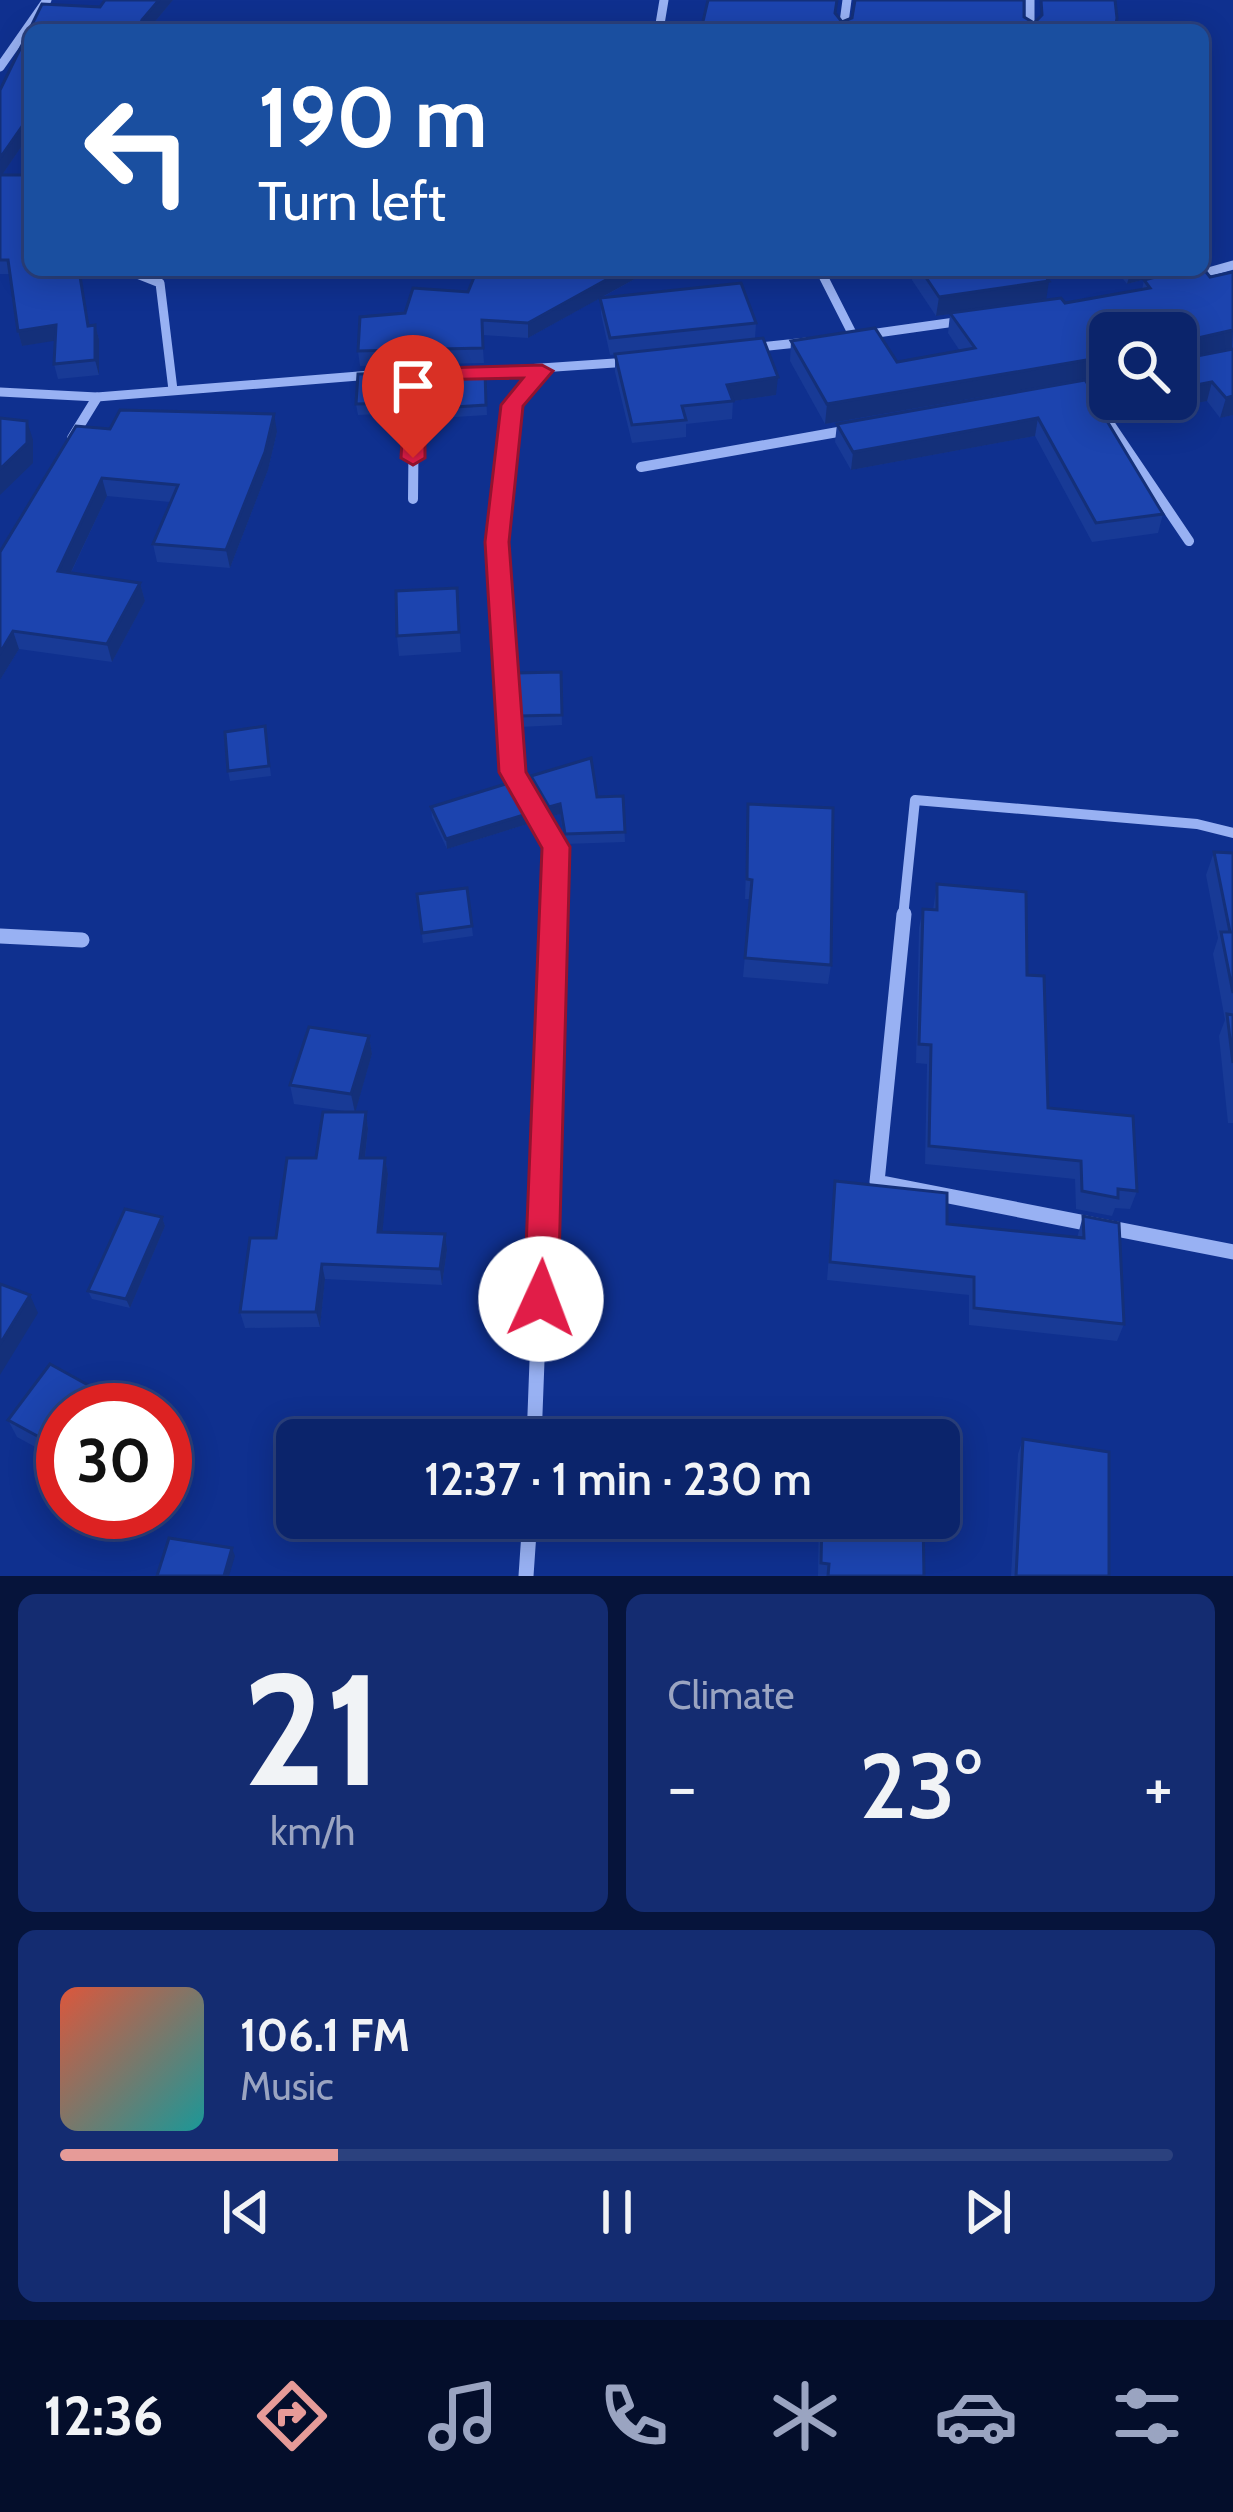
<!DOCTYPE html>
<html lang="en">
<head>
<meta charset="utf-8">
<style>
  body { margin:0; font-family:Cabin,sans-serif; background:#142c71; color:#f1f3f6; height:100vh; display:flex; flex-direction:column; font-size:45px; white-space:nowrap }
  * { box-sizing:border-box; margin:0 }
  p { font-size:39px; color:#9aa4c1 }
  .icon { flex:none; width:66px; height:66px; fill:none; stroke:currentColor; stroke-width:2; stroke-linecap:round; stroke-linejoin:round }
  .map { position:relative; height:1576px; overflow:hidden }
  .side { display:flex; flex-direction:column; gap:18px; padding:18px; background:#06143b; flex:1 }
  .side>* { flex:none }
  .top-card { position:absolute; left:24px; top:24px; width:1185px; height:252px; border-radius:18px; box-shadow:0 6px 30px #0003,0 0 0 3px #2b417e; background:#1a4fa0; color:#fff; overflow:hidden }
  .tools { position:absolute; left:1089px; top:312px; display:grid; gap:24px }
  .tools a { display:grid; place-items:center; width:108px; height:108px; border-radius:18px; background:#0b246b; box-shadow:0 6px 30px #0003,0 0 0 3px #2b417e; font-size:60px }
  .speed { position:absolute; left:36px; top:1383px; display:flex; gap:24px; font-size:60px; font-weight:700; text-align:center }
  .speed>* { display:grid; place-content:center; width:156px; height:156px; border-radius:50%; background:#0b246b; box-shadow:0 6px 30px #0003,0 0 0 3px #2b417e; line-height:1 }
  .speed .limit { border:18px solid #d22; background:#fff; color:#111 }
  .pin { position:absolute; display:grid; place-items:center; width:102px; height:102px; color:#fff; margin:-123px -51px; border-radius:50% 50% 50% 0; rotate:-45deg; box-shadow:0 0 12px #0007 }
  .pin .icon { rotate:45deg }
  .me { position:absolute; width:132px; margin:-66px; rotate:2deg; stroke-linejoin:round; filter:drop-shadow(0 0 9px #0008) }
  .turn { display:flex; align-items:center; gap:42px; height:252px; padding:0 36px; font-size:54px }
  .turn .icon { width:156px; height:156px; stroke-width:2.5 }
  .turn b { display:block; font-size:84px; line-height:102px }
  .big { font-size:90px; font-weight:600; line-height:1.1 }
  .side .widget { flex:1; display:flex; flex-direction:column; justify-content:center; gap:18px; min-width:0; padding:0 42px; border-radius:18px; background:#142c71 }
  .side .dial { align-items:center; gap:0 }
  .dial b { font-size:156px; line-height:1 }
  .song { display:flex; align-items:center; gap:36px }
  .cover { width:144px; height:144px; border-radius:18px; background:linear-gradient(135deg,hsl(10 70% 55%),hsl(180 70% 35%)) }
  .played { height:12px; border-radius:6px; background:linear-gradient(90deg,#e69b98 25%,#2b417e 25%) }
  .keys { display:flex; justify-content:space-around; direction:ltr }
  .heat { display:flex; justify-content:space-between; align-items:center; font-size:66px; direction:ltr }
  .side .tiles { flex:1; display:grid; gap:18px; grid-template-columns:1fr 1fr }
  .widget:last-child { grid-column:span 2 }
  .trip { position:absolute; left:276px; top:1419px; width:684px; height:120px; border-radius:18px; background:#0b246b; box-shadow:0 6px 30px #0003,0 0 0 3px #2b417e; font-weight:600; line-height:120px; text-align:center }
  .tabs { display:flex; height:192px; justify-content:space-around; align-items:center; background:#040e2b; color:#9aa4c1 }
  .tabs .icon { width:84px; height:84px }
  .tabs .on { color:#e69b98 }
  .tabs b { font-size:54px; color:#f1f3f6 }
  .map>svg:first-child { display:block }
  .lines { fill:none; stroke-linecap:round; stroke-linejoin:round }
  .street-far2 { stroke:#98b1f3; stroke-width:9 }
  .street-far1 { stroke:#98b1f3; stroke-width:10 }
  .street { stroke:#98b1f3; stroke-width:15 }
  .wall { fill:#183a96; fill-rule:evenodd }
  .shaded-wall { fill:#14307a }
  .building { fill:#1c44af; stroke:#14307a; stroke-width:3 }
  .route { fill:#e11d48; stroke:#92132f; stroke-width:3 }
</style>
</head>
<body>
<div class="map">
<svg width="1233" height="1576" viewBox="0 0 1233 1576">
  <rect width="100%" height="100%" fill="#0f308f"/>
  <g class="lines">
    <!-- street-far2 -->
    <g class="street-far2">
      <polyline points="1030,0 1030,30"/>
      <polyline points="659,30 664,0"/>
      <polyline points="843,30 847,0"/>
      <polyline points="0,67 47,0"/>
      <polyline points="127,270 160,283 173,390"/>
      <polyline points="820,270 854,337"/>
      <polyline points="1194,276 1233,265"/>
      <polyline points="863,335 962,321"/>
      <polyline points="750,348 807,342"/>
      <polyline points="469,373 629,362"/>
      <polyline points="391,374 437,373"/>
      <polyline points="1076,391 1110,384"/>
      <polyline points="0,392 97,397 371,375"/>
      <polyline points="94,402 97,397"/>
      <polyline points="414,402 414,374"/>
      <polyline points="514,402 542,371"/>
    </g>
    <!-- street-far1 -->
    <g class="street-far1">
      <polyline points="517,399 512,405 497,543 512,772 556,847 553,917"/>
      <polyline points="1097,405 1189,541"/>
      <polyline points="72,438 96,399"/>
      <polyline points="641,467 849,430"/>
      <polyline points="413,499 414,399"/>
      <polyline points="903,917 915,800 1197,824 1233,833"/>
    </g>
    <!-- street -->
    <g class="street">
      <polyline points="904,914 877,1182 1233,1252"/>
      <polyline points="0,936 82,940"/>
      <polyline points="534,1440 554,914"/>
      <polyline points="526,1576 530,1518"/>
    </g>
  </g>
  <!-- wall -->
  <g class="wall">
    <polygon points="105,0 173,0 148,30 30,30 30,134 2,175 30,175 30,270 80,270 89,326 95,325 99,339 99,375 58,379 54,364 55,340 22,346 18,331 10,274 0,274 0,90 42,4 100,7"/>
    <polygon points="651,270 601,298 756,323 755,339 610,355 601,314 600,298 528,338 482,335 484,363 360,366 358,351 405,313 468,292"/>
    <path d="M913,270h128l5,30 19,3 77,-13 2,-10 66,-3 23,-5v143l-13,3 -13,-17 -88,18 -17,-24 4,-19 -281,48 -35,-63 1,-20 106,21 63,-11 -12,-18 2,-19 -14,2 -24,-36zM1110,333l66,66h-66z"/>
    <polygon points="1116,270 1180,270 1127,284"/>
    <polygon points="615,354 776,395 733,401 732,419 686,424 686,437 632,443 615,372"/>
    <polygon points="485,371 487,415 424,419 422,372"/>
    <polygon points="405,383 404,413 358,415 356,404"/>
    <polygon points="1102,405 1101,410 1163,514 1158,533 1092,542 1035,436 851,470 835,442 837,424"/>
    <polygon points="110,429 277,432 268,470 230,568 157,562 153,544 170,502 107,496 71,573 140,583 145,601 112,662 19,649 0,680 0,552"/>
    <polygon points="457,588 461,652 399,656 397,636"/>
    <polygon points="561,672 562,725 519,727 516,673"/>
    <polygon points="265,726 271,776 230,781 228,771"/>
    <polygon points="531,776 597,797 623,796 625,842 565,844 560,814 550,817 532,787"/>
    <polygon points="748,804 831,965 828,984 743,977 750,899 745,899"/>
    <polygon points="431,807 531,823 447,849 432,817"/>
    <polygon points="1214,852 1233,853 1233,1123 1228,1123 1219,1036 1225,1020 1213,954 1218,938 1206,875"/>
    <polygon points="937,884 1027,975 1048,1108 1137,1191 1130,1209 1115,1208 1112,1216 1076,1209 1075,1179 925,1164 927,1064 916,1063 919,928 923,909 933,910"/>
    <polygon points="467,888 473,936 423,943 417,894"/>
    <polygon points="369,1036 372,1054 355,1112 366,1112 368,1129 365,1158 385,1158 388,1174 382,1232 447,1250 442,1285 325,1279 320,1327 245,1328 240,1312 276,1238 316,1158 351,1112 294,1104 290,1085"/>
    <polygon points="835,1181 947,1224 1077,1238 1083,1216 1124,1324 1117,1341 969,1325 969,1295 827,1280"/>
    <polygon points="162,1217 165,1226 130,1308 92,1299 88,1291"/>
    <polygon points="63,1410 63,1462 17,1437 8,1420"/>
    <polygon points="1023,1439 1109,1576 1011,1576 1018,1454"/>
    <polygon points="575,1518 611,1518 609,1531 575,1526"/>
    <polygon points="819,1518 923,1518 924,1576 818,1576"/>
  </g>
  <!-- shaded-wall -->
  <g class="shaded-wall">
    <polygon points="159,0 173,0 148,30 138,30 142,20"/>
    <polygon points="30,115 30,134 0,178 0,158"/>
    <polygon points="624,270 651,270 528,338 528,323"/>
    <polygon points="1131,270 1180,270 1127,284"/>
    <polygon points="1049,281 1046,301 936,316 939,297"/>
    <polygon points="56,325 59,340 22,346 18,331"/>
    <polygon points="95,325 99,339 99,375 95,360"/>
    <polygon points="1233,330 1232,349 1176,362 1176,343"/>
    <polygon points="1110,356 1108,375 825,424 827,404"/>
    <polygon points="778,377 776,395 733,401 727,385"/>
    <polygon points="1212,382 1207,401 1119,419 1123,399 1176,399 1176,389"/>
    <polygon points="1233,396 1233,415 1220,418 1226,398"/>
    <polygon points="274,414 277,432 268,470 230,568 226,550"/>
    <polygon points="1038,418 1035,436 851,470 853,452"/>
    <polygon points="27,421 33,440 33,463 0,495 0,469"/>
    <polygon points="102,478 107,496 63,589 58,571"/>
    <polygon points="140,583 145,601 112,662 107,644"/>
    <polygon points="13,631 19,649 0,680 0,653"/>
    <polygon points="560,804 560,814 550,817 549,807"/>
    <polygon points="530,813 531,823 447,849 446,839"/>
    <polygon points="369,1036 372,1054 355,1113 351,1094"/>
    <polygon points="366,1112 368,1129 363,1174 360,1158"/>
    <polygon points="385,1158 388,1174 381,1247 378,1232"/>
    <polygon points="162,1217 165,1226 130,1308 126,1299"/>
    <polygon points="445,1234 447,1250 442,1285 440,1269"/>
    <polygon points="322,1264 325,1279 320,1327 316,1312"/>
    <polygon points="30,1295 38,1313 0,1375 0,1344"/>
    <polygon points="106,1395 113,1410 94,1410"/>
    <polygon points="232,1548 235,1556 229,1576 224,1576"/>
  </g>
  <!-- building -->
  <g class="building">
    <polygon points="105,0 159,0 142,20 138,30 30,30 30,115 0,158 0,90 42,4 100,7"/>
    <polygon points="708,0 837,0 835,13 842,22 852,18 855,0 1024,0 1024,17 1034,23 1042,15 1041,0 1115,0 1117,18 1115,30 701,30"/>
    <polygon points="0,175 30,175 30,270 79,270 88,326 95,325 95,360 54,364 56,325 18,331 8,260 0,260"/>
    <polygon points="1203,268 1210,277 1233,272 1233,330 1176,343 1176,333 1110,333 1110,356 827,404 791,341 875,328 897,362 975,348 950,313 1061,298 1065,303 1150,288 1144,280 1182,270 1203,270"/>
    <polygon points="477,270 624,270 528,323 482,320 483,348 358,351 360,317 405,313 413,288 468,292"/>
    <polygon points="921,270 1041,270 1049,281 939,297"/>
    <polygon points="741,283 756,323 610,338 600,298"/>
    <polygon points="763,338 778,377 727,385 733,401 682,406 686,420 632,425 615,354"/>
    <polygon points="1233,349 1233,396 1226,398 1212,382 1176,389 1176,355 1182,359"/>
    <polygon points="485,371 486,405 423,409 422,372"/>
    <polygon points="404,373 403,403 356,404 358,374"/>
    <polygon points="1085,380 1102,405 1098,406 1163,514 1096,523 1038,418 853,452 837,424"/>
    <polygon points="120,410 274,414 265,452 226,550 153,544 178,485 102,478 58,571 140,583 107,644 13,631 0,653 0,552 76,426 110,429"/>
    <polygon points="0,418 27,421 27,443 0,469"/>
    <polygon points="457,588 459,632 397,636 396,591"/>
    <polygon points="561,672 562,715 518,716 516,673"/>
    <polygon points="265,726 269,766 228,771 225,732"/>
    <polygon points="591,758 597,797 623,796 625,832 565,834 560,804 549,807 531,776"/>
    <polygon points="512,782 530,813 446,839 431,807"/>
    <polygon points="748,804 833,808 831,965 745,958 752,880 747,879"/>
    <polygon points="1214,852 1233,853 1233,993 1221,932 1230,932"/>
    <polygon points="937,884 1026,892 1027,975 1044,976 1048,1108 1133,1116 1137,1191 1118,1189 1118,1198 1082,1191 1081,1161 929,1146 931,1045 919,1044 923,909 937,910"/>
    <polygon points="467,888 472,926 422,933 417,894"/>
    <polygon points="1227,1014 1233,1015 1233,1063"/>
    <polygon points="309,1027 369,1036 351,1094 290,1085"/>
    <polygon points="323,1112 366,1112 360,1158 385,1158 378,1232 445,1234 440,1269 322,1264 316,1312 240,1312 250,1238 276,1238 287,1158 316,1158"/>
    <polygon points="835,1181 947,1193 947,1224 1084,1238 1083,1216 1119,1223 1124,1324 974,1308 974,1277 830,1262"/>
    <polygon points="125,1209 162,1217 126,1299 88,1291"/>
    <polygon points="0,1284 30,1295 0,1344"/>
    <polygon points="50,1364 106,1395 94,1410 63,1410 63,1450 8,1420"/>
    <polygon points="862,1418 916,1429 914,1440 859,1440"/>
    <polygon points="1023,1439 1109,1452 1109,1576 1016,1576"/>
    <polygon points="576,1518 610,1518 609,1523"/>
    <polygon points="822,1518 923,1518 924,1576 828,1576 829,1564 821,1563"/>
    <polygon points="169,1538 232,1548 224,1576 157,1576"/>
  </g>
  <!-- route -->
  <polygon class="route" points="542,365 553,371 523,406 509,542 526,772 570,847 558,1299 553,1310 541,1315 529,1310 524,1299 542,848 499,772 485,542 501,405 523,378 425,380 425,458 413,465 401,458 406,369"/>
</svg>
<div class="tools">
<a><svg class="icon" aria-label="search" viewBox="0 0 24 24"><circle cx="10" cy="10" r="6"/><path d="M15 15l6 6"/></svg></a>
</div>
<div class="speed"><div class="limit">30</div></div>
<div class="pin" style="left:413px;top:458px;background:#d93025"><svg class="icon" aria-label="arrive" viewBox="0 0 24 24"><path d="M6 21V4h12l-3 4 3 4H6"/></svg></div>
<svg class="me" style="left:541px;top:1299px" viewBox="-20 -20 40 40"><circle r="19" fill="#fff"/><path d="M0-13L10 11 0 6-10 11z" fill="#e11d48"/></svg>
<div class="trip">12:37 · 1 min · 230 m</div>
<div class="top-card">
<div class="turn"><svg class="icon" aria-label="left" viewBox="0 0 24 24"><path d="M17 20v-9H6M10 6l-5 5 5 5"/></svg><div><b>190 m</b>Turn left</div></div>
</div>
</div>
<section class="side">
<div class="tiles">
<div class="widget dial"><b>21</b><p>km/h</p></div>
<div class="widget"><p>Climate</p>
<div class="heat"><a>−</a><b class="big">23°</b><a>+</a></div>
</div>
<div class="widget">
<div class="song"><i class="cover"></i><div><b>106.1 FM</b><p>Music</p></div></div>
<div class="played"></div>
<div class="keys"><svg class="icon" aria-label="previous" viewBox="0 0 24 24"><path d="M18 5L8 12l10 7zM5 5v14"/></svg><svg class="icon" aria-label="pause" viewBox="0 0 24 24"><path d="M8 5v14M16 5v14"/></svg><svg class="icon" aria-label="next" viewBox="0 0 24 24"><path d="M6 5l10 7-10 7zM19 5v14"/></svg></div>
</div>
</div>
</section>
<nav class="tabs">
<b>12:36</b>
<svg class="icon on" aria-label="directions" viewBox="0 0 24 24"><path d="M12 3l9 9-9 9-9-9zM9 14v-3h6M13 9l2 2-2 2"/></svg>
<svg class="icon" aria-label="music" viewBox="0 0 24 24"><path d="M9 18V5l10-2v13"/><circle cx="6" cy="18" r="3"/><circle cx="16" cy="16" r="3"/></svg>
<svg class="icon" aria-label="phone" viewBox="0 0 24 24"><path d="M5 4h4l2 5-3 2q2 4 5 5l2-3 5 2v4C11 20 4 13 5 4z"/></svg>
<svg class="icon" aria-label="climate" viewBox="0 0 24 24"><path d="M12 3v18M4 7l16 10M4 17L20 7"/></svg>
<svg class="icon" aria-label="car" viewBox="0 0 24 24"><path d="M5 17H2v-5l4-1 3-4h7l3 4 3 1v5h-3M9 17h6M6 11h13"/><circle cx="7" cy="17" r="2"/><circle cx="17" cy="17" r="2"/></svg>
<svg class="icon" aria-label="filters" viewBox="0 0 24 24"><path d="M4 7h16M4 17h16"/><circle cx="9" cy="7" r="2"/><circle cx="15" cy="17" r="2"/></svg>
</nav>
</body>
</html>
